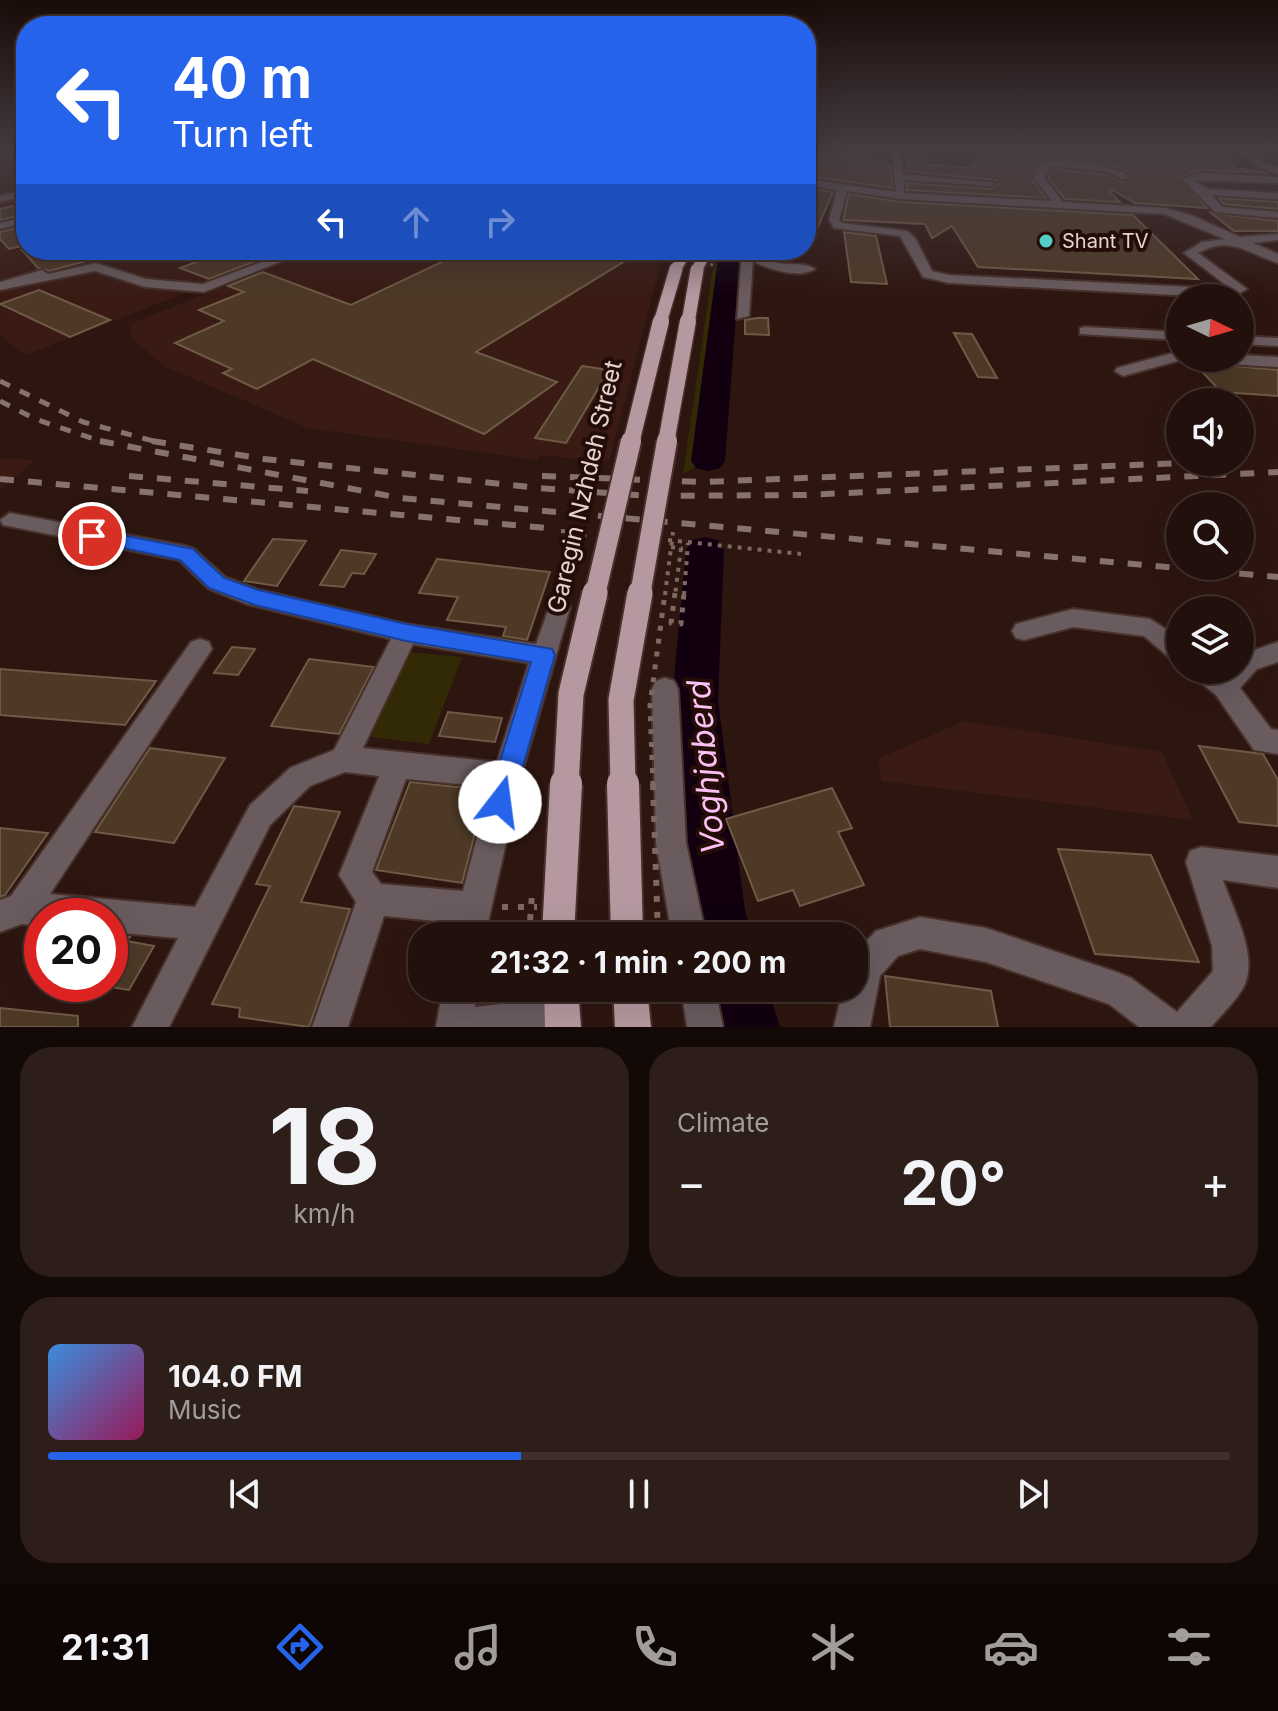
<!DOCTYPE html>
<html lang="en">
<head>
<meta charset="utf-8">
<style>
  body { margin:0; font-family:Inter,sans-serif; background:#2e1e1a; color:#f1f3f6; height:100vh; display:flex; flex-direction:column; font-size:30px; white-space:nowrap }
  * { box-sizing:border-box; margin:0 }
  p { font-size:26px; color:#a29d9d }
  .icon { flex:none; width:44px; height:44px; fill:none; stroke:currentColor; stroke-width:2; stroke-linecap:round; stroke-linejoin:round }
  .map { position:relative; height:1027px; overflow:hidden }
  .drawer { display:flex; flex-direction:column; gap:20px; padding:20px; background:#130907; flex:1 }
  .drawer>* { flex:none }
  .guide { position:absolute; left:16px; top:16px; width:800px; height:244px; border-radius:32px; box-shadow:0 8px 32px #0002,0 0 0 2px #3f302d; background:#2563eb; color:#fff; overflow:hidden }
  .needle { width:52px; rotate:95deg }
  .controls { position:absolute; left:1166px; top:284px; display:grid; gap:16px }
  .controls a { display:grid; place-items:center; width:88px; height:88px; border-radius:50%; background:#22100c; box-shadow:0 8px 32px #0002,0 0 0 2px #3f302d; font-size:40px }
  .speed { position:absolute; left:24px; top:898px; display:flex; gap:16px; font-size:40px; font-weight:700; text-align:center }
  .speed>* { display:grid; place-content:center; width:104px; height:104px; border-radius:50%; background:#22100c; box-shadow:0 8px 32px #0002,0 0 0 2px #3f302d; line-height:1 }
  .speed .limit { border:12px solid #d22; background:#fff; color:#111 }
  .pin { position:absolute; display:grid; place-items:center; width:68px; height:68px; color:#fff; margin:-34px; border:4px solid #fff; border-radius:50%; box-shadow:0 2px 8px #0007 }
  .me { position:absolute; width:88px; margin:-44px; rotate:15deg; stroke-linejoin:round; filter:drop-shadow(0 0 6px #0008) }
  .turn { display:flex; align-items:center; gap:28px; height:168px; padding:0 24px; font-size:36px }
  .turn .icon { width:104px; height:104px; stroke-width:2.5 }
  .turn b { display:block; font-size:56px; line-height:68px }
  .lanes { display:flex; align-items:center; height:76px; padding:0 24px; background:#0003; justify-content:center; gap:40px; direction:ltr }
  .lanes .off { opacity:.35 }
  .big { font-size:60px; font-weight:700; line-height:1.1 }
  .drawer .card { flex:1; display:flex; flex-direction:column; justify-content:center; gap:12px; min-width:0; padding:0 28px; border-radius:32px; background:#2e1e1a }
  .drawer .dial { align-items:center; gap:0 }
  .dial b { font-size:104px; line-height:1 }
  .song { display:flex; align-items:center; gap:24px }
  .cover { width:96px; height:96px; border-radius:12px; background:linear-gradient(135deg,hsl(210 70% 55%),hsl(330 70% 35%)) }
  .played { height:8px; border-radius:4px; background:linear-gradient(90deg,#2563eb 40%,#3f302d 40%) }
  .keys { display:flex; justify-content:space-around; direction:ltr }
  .heat { display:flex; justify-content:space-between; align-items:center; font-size:44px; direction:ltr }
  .drawer .tiles { flex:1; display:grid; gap:20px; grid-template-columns:1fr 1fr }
  .card:last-child { grid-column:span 2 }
  .trip { position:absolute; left:408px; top:922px; width:460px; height:80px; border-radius:32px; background:#22100c; box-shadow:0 8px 32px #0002,0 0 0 2px #3f302d; font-weight:700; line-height:80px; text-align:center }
  .tabs { display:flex; height:128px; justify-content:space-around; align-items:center; background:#0e0605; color:#a29d9d }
  .tabs .icon { width:56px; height:56px }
  .tabs .selected { color:#2563eb }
  .tabs b { font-size:36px; color:#f1f3f6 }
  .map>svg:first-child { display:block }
  .built { fill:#3a1b14 }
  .green { fill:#322a05 }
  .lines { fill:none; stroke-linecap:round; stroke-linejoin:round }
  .river { fill:#120010; fill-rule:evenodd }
  .building { fill:#4d3926; stroke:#6f5a46; stroke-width:2 }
  .minor-casing { stroke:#48302b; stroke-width:4 }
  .major-casing { stroke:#48302b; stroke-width:4 }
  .path-far2 { stroke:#7d6862; stroke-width:4; stroke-dasharray:4 6; stroke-linecap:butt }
  .path-far1 { stroke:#7d6862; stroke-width:5; stroke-dasharray:5 8; stroke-linecap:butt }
  .path { stroke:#7d6862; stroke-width:6; stroke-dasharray:6 10; stroke-linecap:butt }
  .minor { fill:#695b5e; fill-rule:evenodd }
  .major { fill:#b699a0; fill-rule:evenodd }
  .rail-far1 { stroke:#87726d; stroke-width:5; stroke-dasharray:11 11; stroke-linecap:butt }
  .rail { stroke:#87726d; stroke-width:6; stroke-dasharray:14 14; stroke-linecap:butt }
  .major-bridge-far4-casing { stroke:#48302b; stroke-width:16; stroke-linecap:butt }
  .major-bridge-far3-casing { stroke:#48302b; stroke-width:19; stroke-linecap:butt }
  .major-bridge-far2-casing { stroke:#48302b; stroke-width:24; stroke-linecap:butt }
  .major-bridge-far1-casing { stroke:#48302b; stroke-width:29; stroke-linecap:butt }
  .major-bridge-casing { stroke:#48302b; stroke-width:36; stroke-linecap:butt }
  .path-bridge-far3 { stroke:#7d6862; stroke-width:3; stroke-dasharray:3 4; stroke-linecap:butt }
  .path-bridge-far2 { stroke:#7d6862; stroke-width:4; stroke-dasharray:4 6; stroke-linecap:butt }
  .path-bridge-far1 { stroke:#7d6862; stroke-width:5; stroke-dasharray:5 8; stroke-linecap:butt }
  .path-bridge { stroke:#7d6862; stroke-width:6; stroke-dasharray:6 10; stroke-linecap:butt }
  .major-bridge-far4 { stroke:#b699a0; stroke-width:13 }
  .major-bridge-far3 { stroke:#b699a0; stroke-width:16 }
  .major-bridge-far2 { stroke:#b699a0; stroke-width:20 }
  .major-bridge-far1 { stroke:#b699a0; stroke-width:25 }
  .major-bridge { stroke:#b699a0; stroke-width:32 }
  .route { fill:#2563eb; stroke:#184099; stroke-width:2 }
  .poi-dot { fill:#54cdc7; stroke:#240d08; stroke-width:3 }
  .labels { text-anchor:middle; stroke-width:8; stroke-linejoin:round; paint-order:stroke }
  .far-poi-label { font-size:20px; fill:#e5d3cf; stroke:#240d08; text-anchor:start }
  .street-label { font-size:24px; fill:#e5d3cf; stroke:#240d08 }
  .near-water-label { font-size:32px; font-style:italic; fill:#fbc1f3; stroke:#240d08 }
</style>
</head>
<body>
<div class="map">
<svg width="1278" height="1027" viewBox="0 0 1278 1027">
  <rect width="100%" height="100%" fill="#2e1610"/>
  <!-- built -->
  <g class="built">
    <polygon points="0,152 26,152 26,188 0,194"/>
    <polygon points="26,196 26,250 296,250 26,355 0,336 0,202"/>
    <polygon points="316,250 667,250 662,258 609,462 540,455 537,460 308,428 164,366 132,338 130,324"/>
    <polygon points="0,458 35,460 0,490"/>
    <polygon points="964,721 1162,752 1193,820 882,781 878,759"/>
  </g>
  <!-- green -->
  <g class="green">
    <path d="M721,250h23c-14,23 -8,30 -13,52 -9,47 -11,95 -18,142l-7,16 -23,14 29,-201z"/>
    <polygon points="409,652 462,657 429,744 371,737"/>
  </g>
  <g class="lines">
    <!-- river -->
    <g class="river">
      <polygon points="719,250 741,250 725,461 720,468 708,471 696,468 691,461"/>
      <polygon points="705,537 718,540 724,550 718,700 745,911 753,936 693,936 687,911 672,700 686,550 692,540"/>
      <polygon points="706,988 768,988 780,1027 716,1027"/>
    </g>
  </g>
  <!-- building -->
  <g class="building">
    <polygon points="820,152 883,162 890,166 893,188 806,176 806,159"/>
    <polygon points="1008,152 1222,152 1234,168 1268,173 1201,170 1180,177 1207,208 1135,203 1112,190 1110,192 1120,202 1065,199 1048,178 1053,169 1108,175 1121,182 1130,179 1128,172 1120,168 1072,158 1038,163 1032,180 1046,198 907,190 907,183 991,189 999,184 996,180 906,171 910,154 925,155 922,164 970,168 979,156 1010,156"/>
    <polygon points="806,188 833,192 818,227 806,226"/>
    <polygon points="849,194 901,202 1133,215 1198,279 978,267 952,226 932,238 925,224 843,220"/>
    <polygon points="1219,198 1278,202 1278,209 1224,204"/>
    <polygon points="26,203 26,214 0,220 0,209"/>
    <polygon points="1211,213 1278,221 1278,231 1234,231"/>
    <polygon points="26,226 26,245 9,249 0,239 0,232"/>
    <polygon points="844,232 876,236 887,284 851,282"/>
    <polygon points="22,250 104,250 105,256 49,271 38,268"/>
    <polygon points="228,250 285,250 209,279 180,268"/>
    <polygon points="467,250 643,250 476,352 557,382 484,434 313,359 257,389 223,373 232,369 175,343 224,321 199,310 244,292 228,286 263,272 351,305"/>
    <polygon points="39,290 110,320 70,337 0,304"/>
    <polygon points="757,318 768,318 769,335 745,334 745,320"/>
    <polygon points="954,333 972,334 997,378 978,377"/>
    <polygon points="1193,362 1278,370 1278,396 1221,392"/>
    <polygon points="582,366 609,370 566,443 535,438"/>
    <polygon points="273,539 306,541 277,586 244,581"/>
    <polygon points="341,550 376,554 364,574 352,573 344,587 320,585"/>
    <polygon points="437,559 550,572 527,640 503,636 506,627 447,620 458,597 419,593"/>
    <polygon points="232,647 255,649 238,675 214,673"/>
    <polygon points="309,659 374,667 339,734 271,726"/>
    <polygon points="0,669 156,681 125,725 0,715"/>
    <polygon points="448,712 502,718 495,742 439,736"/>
    <polygon points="1199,746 1263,754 1278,780 1278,826 1239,822"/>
    <polygon points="150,748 225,758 174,843 95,832"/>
    <polygon points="410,782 486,790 462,883 376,870"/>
    <polygon points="832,788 852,828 838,832 864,885 800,906 793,890 758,901 726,819"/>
    <polygon points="294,806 340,812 301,902 350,909 309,1027 239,1017 240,1008 212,1004 270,886 256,884"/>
    <polygon points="0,828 48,833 5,895 0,897"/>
    <polygon points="1058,849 1151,855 1199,962 1095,954"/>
    <polygon points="110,935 130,937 127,941 154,946 129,990 110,987"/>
    <polygon points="885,976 991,991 998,1027 890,1027"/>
    <polygon points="0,1008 78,1016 78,1027 0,1027"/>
  </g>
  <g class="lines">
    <defs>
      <g id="minor">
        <path d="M892,152h8l3,22 93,9 -5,3 -87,-6v13l148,8 -18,-23 7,-14c20,-8 68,0 86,11v4h-6l-12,-7 -57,-6 -8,12 19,24 102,6 28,8 47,21 38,-3v6l-25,3 25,11v9c-31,-10 -47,-28 -80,-10l49,36 -16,9 -282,-15 -26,-6 -23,-41 -66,-8 -5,-8 8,-30 -31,-5v-6l90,13zM847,191l54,8 263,15 61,25 -23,3 -18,11 47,36 -282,-14 -17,-4 -17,-33 -8,-7 -65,-8 -3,-3z"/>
        <polygon points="1242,152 1251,152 1263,162 1278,168 1278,174 1257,166"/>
        <polygon points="1201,173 1278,177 1278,183 1195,180 1207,189 1278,193 1278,199 1212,195 1222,207 1278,212 1278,218 1215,212 1182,179"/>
        <polygon points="26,190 26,196 0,202 0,196"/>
        <polygon points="26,217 26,223 0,229 0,223"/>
        <polygon points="293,250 310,250 204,292 145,287 95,271 0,290 0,282 42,270 48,274 96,263 146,279 203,284"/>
        <path d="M742,250c14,0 21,10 35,13 13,2 28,-1 38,6 -15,10 -46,1 -62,-8l-4,55 -12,3z"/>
        <polygon points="1085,327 1180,332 1180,340 1080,334 1080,328"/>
        <polygon points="1240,336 1278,338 1278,346 1240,344"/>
        <polygon points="1180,351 1180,358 1185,359 1123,376 1115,371 1117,368"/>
        <polygon points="1240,355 1278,357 1278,367 1214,363 1206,358 1240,358"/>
        <path d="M10,513l176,33 8,3 31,28 34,13 147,34 130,20 15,-42 8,-3 8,3 3,6 -49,168 -36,160h-34l4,-13 -71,-7 -36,111h-36l44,-125 -17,-27 40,-99 -34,-4 -35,14 -40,39 -101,202h-37l46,-89 -68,-6v-16h-68v10l-20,-2 -22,8v-32l11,-4 180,-254 9,-3 9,3 3,7 -162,245 145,13 55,-102 40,-37 44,-18 57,-111 -144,-35 -38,-15 -30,-29 -176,-35 -3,-5zM413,644l116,19 -32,99 -134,-14zM406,779l84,8 -27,104 -82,-7 -9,-12z"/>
        <polygon points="1073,609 1150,619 1180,638 1180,662 1171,659 1144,636 1073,627 1024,640 1016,638 1012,631 1016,624"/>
        <polygon points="1278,642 1278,662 1257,669 1240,688 1271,729 1278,730 1278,754 1254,750 1216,695 1194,677 1191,670 1240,670 1240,655"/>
        <polygon points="665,678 674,681 678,689 686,843 706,936 672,936 656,843 652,689 656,681"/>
        <path d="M1201,847l77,9v32l-55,-8c10,30 37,78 20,108 -8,14 -22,27 -32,39h-72l-30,-23 -123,-42 -66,-13 -22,7 -18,20 -10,51h-36l9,-39h11v-34l22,-23 44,-14 66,11 133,45 12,5 46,34 36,-41 -1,-25 -26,-84 4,-11z"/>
        <polygon points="443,988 477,988 475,1007 537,1000 550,1005 555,1018 551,1027 436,1027"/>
        <polygon points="681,988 715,988 723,1027 687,1027"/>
      </g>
      <g id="major">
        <polygon points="681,250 693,250 680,272 672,272 670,269"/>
        <polygon points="701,250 713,250 701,273 693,273 691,270"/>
        <polygon points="544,988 578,988 581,1027 545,1027"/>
        <polygon points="613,988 647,988 651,1027 615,1027"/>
      </g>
    </defs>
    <!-- minor casing -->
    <use href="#minor" class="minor-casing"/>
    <!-- major casing -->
    <use href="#major" class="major-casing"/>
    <!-- path-far2 -->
    <g class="path-far2">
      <polyline points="561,531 591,533"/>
      <polyline points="668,540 801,554"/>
      <polyline points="671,547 681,548 675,595"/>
      <polyline points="564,591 581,535 590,536"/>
      <polyline points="556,592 577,532"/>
      <polyline points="684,595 688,543"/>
    </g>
    <!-- path-far1 -->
    <polyline class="path-far1" points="675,593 671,623 681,624 684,593"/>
    <!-- path -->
    <polyline class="path" points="502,907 537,907"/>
    <!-- minor -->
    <use href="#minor" class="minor"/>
    <!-- major -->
    <use href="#major" class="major"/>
    <!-- rail-far1 -->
    <g class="rail-far1">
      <polyline points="0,381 83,422 161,443"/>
      <polyline points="0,401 35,419 106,443"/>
    </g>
    <!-- rail -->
    <g class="rail">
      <polyline points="100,441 400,498 1278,577"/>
      <polyline points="152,441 264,459 539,488 648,496 806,495 1278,472"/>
      <polyline points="129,476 308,491"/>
      <polyline points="542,476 703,482 1209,462"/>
      <polyline points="0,479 557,529"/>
    </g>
    <defs>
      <g id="major-bridge-far4">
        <polyline points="660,323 676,269"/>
        <polyline points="688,323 697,270"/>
      </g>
      <g id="major-bridge-far3">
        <polyline points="631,443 661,321"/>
        <polyline points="666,443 688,321"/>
      </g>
      <g id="major-bridge-far2">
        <polyline points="595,595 631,441"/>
        <polyline points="640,595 667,441"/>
      </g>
      <g id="major-bridge-far1">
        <polyline points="566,786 571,694 595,593"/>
        <polyline points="623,786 621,700 640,593"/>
      </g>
      <g id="major-bridge">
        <polyline points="623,784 627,936"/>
        <polyline points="558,935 566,784"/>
      </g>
    </defs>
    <!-- major-bridge-far4 casing -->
    <use href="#major-bridge-far4" class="major-bridge-far4-casing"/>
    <!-- major-bridge-far3 casing -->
    <use href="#major-bridge-far3" class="major-bridge-far3-casing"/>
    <!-- major-bridge-far2 casing -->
    <use href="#major-bridge-far2" class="major-bridge-far2-casing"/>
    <!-- major-bridge-far1 casing -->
    <use href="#major-bridge-far1" class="major-bridge-far1-casing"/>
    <!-- major-bridge casing -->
    <use href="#major-bridge" class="major-bridge-casing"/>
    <!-- path-bridge-far3 -->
    <polyline class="path-bridge-far3" points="711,266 719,250"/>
    <!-- path-bridge-far2 -->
    <polyline class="path-bridge-far2" points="665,595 673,532"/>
    <!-- path-bridge-far1 -->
    <polyline class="path-bridge-far1" points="653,786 650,705 665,593"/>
    <!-- path-bridge -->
    <g class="path-bridge">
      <polyline points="653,784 658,936"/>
      <polyline points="529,936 532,894"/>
    </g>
    <!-- major-bridge-far4 -->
    <use href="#major-bridge-far4" class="major-bridge-far4"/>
    <!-- major-bridge-far3 -->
    <use href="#major-bridge-far3" class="major-bridge-far3"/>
    <!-- major-bridge-far2 -->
    <use href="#major-bridge-far2" class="major-bridge-far2"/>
    <!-- major-bridge-far1 -->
    <use href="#major-bridge-far1" class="major-bridge-far1"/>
    <!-- major-bridge -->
    <use href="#major-bridge" class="major-bridge"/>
  </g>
  <!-- sky -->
  <linearGradient id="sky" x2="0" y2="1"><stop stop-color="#190c09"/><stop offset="0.51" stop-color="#463c42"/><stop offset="1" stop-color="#463c42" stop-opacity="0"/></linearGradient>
  <rect width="1278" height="296" fill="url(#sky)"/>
  <!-- route -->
  <polygon class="route" points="92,529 193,549 224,578 258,590 406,624 552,649 555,655 510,811 500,815 491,811 487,802 531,662 406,641 255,605 209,588 180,560 86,540 86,531"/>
  <!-- markers -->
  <circle class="poi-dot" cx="1046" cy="241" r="8"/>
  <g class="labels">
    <!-- far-poi labels -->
    <g class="far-poi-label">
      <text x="1062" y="248">Shant TV</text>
    </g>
    <!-- street labels -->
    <g class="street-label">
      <text transform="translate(585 487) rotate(-77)" y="8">Garegin Nzhdeh Street</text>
    </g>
    <!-- near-water labels -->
    <g class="near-water-label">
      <text transform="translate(706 767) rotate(-95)" y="11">Voghjaberd</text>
    </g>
  </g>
</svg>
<div class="controls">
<a><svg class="needle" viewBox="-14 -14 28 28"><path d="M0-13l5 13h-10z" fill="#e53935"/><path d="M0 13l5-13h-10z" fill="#a29d9d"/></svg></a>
<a><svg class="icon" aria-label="sound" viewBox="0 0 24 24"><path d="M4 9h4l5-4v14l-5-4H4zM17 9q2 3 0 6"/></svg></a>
<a><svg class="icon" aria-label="search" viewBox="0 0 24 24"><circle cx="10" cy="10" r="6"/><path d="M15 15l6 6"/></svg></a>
<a><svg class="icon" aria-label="layers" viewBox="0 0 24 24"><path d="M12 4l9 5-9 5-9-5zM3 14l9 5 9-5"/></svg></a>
</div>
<div class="speed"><div class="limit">20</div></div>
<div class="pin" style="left:92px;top:536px;background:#d93025"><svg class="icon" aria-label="arrive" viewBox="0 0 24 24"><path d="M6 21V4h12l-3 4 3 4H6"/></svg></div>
<svg class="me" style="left:500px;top:802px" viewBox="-20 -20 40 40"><circle r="19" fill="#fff"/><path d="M0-13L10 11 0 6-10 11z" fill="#2563eb"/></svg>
<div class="trip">21:32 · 1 min · 200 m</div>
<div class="guide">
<div class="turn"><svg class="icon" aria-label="left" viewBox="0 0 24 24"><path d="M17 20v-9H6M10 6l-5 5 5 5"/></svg><div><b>40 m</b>Turn left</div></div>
<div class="lanes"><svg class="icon" aria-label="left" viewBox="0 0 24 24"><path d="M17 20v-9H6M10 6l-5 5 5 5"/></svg><svg class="icon off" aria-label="ahead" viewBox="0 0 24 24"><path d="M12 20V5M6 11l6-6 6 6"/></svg><svg class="icon off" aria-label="right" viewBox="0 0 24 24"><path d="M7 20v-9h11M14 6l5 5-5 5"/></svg></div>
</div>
</div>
<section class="drawer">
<div class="tiles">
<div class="card dial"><b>18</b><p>km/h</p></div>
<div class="card"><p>Climate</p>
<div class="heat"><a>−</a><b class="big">20°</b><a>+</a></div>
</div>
<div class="card">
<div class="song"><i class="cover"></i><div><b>104.0 FM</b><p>Music</p></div></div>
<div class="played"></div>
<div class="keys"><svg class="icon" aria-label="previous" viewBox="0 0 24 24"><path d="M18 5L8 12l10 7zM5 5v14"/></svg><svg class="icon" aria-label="pause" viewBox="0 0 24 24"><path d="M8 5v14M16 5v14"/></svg><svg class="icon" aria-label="next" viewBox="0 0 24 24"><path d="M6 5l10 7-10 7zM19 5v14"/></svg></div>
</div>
</div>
</section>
<nav class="tabs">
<b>21:31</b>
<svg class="icon selected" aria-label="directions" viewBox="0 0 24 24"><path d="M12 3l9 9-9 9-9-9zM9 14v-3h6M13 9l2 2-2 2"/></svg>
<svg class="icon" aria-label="music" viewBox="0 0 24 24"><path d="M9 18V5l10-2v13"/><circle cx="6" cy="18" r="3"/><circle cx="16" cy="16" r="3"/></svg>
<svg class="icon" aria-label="phone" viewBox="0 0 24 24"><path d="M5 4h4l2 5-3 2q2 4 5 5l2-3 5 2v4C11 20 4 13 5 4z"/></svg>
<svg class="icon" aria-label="climate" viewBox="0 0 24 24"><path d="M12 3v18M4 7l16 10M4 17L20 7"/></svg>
<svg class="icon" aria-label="car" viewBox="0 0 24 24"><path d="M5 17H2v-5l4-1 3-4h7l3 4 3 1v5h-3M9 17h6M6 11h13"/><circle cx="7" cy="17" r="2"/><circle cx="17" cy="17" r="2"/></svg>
<svg class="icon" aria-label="filters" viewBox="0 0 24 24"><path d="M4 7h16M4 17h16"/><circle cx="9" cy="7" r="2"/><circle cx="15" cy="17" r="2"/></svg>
</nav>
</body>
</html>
